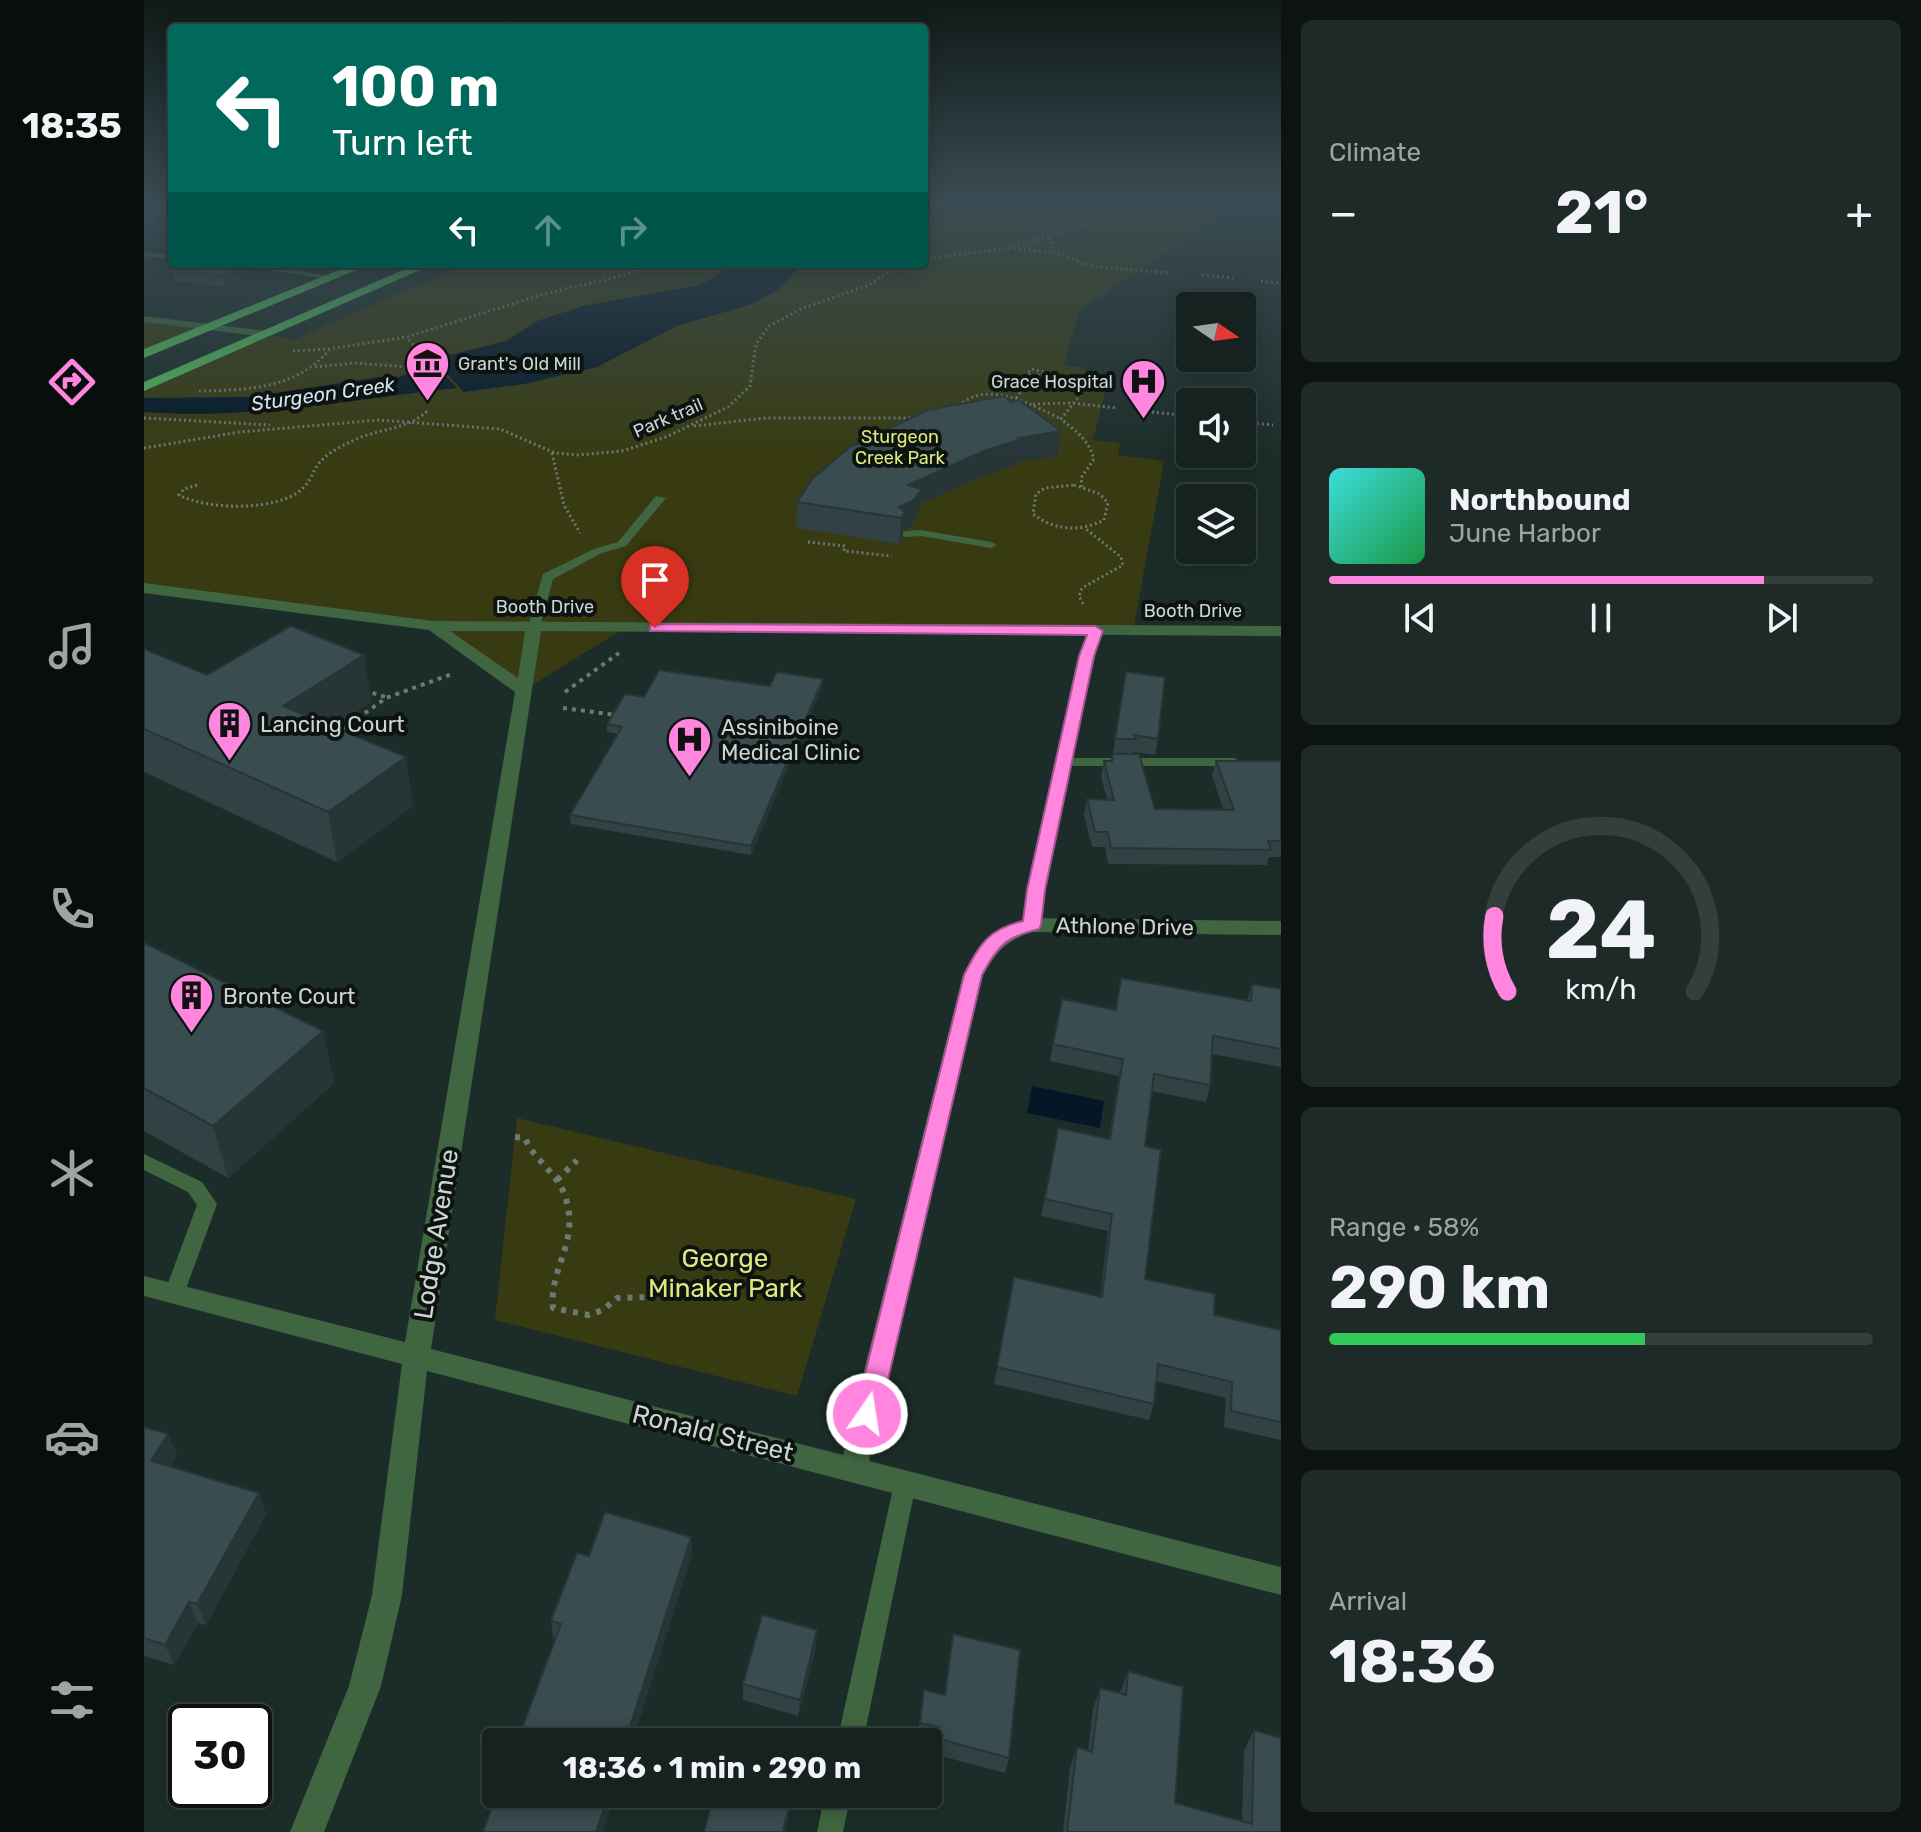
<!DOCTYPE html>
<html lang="en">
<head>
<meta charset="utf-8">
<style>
  body { margin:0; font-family:Rubik,sans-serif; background:#1e2a28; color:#f1f3f6; height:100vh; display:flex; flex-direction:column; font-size:30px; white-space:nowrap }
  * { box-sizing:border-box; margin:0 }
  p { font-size:26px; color:#9da4a4 }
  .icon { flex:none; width:44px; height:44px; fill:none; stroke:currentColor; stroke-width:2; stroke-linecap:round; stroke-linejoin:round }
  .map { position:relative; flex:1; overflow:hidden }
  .sheet { display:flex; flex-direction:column; gap:20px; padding:20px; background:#0c1311; width:640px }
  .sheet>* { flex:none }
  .guide { position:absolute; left:24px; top:24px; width:760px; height:244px; border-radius:8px; box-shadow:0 4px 20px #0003,0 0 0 2px #343f3d; background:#00695c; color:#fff; overflow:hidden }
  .needle { width:52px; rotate:103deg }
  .controls { position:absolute; left:1032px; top:292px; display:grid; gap:16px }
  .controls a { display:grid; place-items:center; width:80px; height:80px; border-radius:8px; background:#15221f; box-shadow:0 4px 20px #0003,0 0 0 2px #343f3d; font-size:40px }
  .speed { position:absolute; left:24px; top:1704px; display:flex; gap:16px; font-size:40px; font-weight:700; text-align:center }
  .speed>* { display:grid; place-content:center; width:104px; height:104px; border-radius:50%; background:#15221f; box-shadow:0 4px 20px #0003,0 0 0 2px #343f3d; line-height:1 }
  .speed .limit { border:4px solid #111; border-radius:12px; background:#fff; color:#111 }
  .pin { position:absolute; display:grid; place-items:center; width:68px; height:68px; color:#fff; margin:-82px -34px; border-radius:50% 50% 50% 0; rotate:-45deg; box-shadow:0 0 8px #0007 }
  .pin .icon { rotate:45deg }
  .me { position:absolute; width:88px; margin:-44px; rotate:13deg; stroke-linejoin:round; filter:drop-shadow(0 0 6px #0008) }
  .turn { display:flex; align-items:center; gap:28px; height:168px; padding:0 32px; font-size:36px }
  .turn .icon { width:104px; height:104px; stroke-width:2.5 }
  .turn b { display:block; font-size:56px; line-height:68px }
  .lanes { display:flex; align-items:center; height:76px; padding:0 32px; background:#0003; justify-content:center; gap:40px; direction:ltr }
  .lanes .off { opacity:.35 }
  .big { font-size:60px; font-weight:700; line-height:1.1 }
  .sheet .card { flex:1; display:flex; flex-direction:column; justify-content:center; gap:12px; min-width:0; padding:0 28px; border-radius:12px; background:#1e2a28 }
  .sheet .dial { align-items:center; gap:0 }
  .dial svg { height:208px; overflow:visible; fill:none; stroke:#343f3d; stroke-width:7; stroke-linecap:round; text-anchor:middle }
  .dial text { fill:#f1f3f6; stroke:none }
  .song { display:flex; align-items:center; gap:24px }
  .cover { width:96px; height:96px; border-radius:12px; background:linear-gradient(135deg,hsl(180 70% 55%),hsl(140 70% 35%)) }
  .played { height:8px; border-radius:4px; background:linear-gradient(90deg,#ff85df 80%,#343f3d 80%) }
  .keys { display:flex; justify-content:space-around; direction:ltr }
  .heat { display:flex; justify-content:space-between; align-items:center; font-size:44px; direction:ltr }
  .charge { height:12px; border-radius:6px; background:linear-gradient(90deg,#34c759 58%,#343f3d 0) }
  .trip { position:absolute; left:338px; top:1728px; width:460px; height:80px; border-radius:8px; background:#15221f; box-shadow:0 4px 20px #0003,0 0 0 2px #343f3d; font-weight:700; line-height:80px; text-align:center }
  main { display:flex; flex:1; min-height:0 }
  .dock { display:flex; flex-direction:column; width:144px; justify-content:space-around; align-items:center; background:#080e0c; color:#9da4a4 }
  .dock .icon { width:56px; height:56px }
  .dock .on { color:#ff85df }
  .dock b { font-size:36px; color:#f1f3f6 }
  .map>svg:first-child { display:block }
  .green { fill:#383b11 }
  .water { fill:#031726 }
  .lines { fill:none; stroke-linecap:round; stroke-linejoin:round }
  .path-far2 { stroke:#6c7a76; stroke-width:3; stroke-dasharray:2 3; stroke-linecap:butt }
  .path-far1 { stroke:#6c7a76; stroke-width:4; stroke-dasharray:4 5; stroke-linecap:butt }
  .path { stroke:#6c7a76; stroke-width:6; stroke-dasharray:5 7; stroke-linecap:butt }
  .lane { fill:#406641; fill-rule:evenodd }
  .street { fill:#406641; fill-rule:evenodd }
  .highway { fill:#54b95d; fill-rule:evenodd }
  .wall { fill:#314144 }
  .shaded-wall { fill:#283537 }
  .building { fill:#394c4f; stroke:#283537; stroke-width:2 }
  .route { fill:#ff85df; stroke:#a65691; stroke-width:2 }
  .labels { text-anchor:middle; stroke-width:8; stroke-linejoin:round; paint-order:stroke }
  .far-poi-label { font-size:18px; fill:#cbd5d2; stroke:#0c1311; text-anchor:start }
  .far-street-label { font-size:18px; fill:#cbd5d2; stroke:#0c1311 }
  .far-park-label { font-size:18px; fill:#dfe87d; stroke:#0c1311 }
  .far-water-label { font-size:20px; font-style:italic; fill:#d2e4f1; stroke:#0c1311 }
  .poi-label { font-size:22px; fill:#cbd5d2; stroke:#0c1311; text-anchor:start }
  .street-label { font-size:22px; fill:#cbd5d2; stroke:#0c1311 }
  .near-street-label { font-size:26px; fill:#cbd5d2; stroke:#0c1311 }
  .near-park-label { font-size:26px; fill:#dfe87d; stroke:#0c1311 }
</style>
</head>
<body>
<main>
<nav class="dock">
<b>18:35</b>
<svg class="icon on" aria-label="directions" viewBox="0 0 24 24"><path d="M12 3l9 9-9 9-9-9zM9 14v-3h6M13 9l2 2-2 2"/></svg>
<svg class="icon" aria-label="music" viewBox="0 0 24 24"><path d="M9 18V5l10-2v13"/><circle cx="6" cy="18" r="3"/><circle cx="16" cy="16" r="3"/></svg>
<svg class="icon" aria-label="phone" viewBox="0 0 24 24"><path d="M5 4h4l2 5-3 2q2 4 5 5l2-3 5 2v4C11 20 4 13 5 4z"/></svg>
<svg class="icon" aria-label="climate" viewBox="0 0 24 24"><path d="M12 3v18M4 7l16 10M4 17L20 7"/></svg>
<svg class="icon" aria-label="car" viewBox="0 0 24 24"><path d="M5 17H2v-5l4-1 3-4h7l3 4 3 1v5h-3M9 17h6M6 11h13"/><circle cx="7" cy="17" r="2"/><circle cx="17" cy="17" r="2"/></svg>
<svg class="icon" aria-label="filters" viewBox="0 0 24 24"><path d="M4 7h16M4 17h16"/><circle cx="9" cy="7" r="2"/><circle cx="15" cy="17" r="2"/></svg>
</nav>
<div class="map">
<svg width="1137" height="1832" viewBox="0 0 1137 1832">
  <rect width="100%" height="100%" fill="#1c2d29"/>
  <!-- green -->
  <g class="green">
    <polygon points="780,203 1094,203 935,311 920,365 942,368 941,375 965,377 949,440 976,443 974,455 1020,461 989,631 481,628 380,690 289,626 0,588 0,387 122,334 149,340 322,264 780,264"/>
    <polygon points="0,319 65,328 0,354"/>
    <polygon points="373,1118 712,1199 653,1396 351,1320"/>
  </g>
  <!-- water -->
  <g class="water">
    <polygon points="586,264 659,264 632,291 608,304 533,326 453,367 380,384 320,392 289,359 362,341 393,321 439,306 555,285 573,276"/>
    <path d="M291,364l22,24c-103,11 -210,32 -313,24v-14l105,-1 143,-22 4,3z"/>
    <polygon points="888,1086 960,1101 956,1128 883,1113"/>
  </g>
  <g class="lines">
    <!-- path-far2 -->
    <g class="path-far2">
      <polyline points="870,203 901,216 960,216"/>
      <polyline points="780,218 830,203"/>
      <polyline points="905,237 909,251 937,263 957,267 1026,273"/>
      <polyline points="870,248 911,253"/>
      <polyline points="780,259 865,248 969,216 1070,203"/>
      <polyline points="1058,275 1089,278"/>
      <polyline points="1117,281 1137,283"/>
      <polyline points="149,351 185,349 263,337 400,294 477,276 496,269 500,264"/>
      <polyline points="171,367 209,363 266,367 283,362 263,337"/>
      <polygon points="888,369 904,373 889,376 883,373"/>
      <path d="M904,375l43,6 -30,38c15,12 28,21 33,40l-13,19 1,9"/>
      <path d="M55,391c48,-1 97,-2 130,-41"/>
      <polyline points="872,398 889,376"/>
      <polyline points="889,404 927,403 973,408"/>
      <path d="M815,406c27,-27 74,-1 102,13"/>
      <polyline points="1008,412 1046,416"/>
      <polyline points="0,418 126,425"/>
      <polyline points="1098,422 1129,425"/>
      <polyline points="550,426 622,418 771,418"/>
      <polyline points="0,448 96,432 235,420 356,429 411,453 433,455 478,451 522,437 584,407 606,386 612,344 625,326 657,309 725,285 755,264"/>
      <polyline points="408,453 420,505 436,533"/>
      <path d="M53,485l-13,4 -5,6c28,15 100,17 124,-7 8,-7 10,-18 17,-26 8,-9 20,-15 30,-20 26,-14 59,-11 79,-33"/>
      <path d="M930,485l26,9 8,9 -4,17c-24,12 -49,11 -71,-6l3,-20 9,-6z"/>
      <polyline points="664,542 701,546 700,551 748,556"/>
      <polyline points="939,604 935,596 938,588 979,565 977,557 942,529"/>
    </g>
    <!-- path-far1 -->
    <g class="path-far1">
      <polyline points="220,690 241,697"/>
      <polyline points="421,692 475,653"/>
      <polyline points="419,708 472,715"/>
      <polyline points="199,729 242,698 308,674"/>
    </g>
    <!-- path -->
    <g class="path">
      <path d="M371,1137l10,1c9,22 30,33 39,55 18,49 -15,72 -11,115l36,7 14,-5 14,-12 32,-1"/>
      <polyline points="413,1180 433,1160"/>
    </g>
    <!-- lane -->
    <g class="lane">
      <polygon points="0,252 28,255 28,259 0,256"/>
      <polygon points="85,264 108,264 193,277 189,280"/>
      <polygon points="512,496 522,498 482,546 458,553 409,579 396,627 390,631 386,630 384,627 399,574 450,549 474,542"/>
      <polygon points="777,530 847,542 853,545 847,548 777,536 762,537 756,534 762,531"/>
      <polygon points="951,627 957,631 928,758 1090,758 1097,762 1090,766 926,766 900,890 896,925 888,930 880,925 884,890 937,656 945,631"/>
      <polygon points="0,1154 58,1182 73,1204 40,1294 37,1300 30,1302 23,1300 20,1294 53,1205 44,1192 0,1170"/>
      <polygon points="761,1474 769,1477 772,1484 719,1742 693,1742 750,1484 753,1477"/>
      <polygon points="681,1794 707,1794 699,1832 673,1832"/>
    </g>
    <!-- street -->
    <g class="street">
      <polygon points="0,316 122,331 128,334 122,337 0,322"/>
      <path d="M0,583l289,38 848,5v10l-740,-5 -110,718 412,106 120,-480c19,-35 30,-46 69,-57l249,3v14l-249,-3c-24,7 -37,21 -49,43l-114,486 412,106v28l-854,-224 -25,224 -21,91 -57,146h-34l59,-146 23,-91 30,-231 -258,-68v-20l261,66 110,-650 -86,-62 -285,-37zM306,631h75l-7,47z"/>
    </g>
    <!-- highway -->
    <g class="highway">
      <polygon points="210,264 227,264 0,358 0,349"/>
      <polygon points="273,264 290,264 0,391 0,382"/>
    </g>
  </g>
  <!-- wall -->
  <g class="wall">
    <polygon points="116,264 202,264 186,271"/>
    <polygon points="28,270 110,271 80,287 30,281"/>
    <polygon points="867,402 917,431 913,456 874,462 874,464 837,477 776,504 775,515 766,528 759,530 759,539 755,544 652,528 653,502"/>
    <polygon points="0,649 63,675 220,655 227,702 190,727 269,806 193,862 0,772"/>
    <polygon points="626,686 678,687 607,855 427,824 426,815 474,734 463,732 463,724 500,697"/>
    <polygon points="979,688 1014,739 1011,755 989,752 989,754 1011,809 1080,810 1068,776 1072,761 1137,764 1137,857 1125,857 1123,865 964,864 961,847 948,847 940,815 943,799 963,800 957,776 960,761 968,761"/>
    <polygon points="0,943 179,1031 190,1083 84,1178 0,1131"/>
    <polygon points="977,978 1103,1000 1108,984 1137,989 1137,1067 1068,1054 1066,1085 1062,1102 1007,1091 1001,1146 1001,1279 1070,1315 1137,1330 1137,1440 1080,1427 1082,1398 1012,1381 1010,1404 1005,1420 850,1384 870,1277 956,1297 964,1231 897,1216 914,1128 965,1138 975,1076 906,1061 909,1044 971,1010"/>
    <polygon points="0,1427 24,1434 33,1455 26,1466 115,1493 122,1514 62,1625 54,1623 30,1665 0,1656"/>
    <polygon points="547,1537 548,1554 488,1742 373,1742 411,1638 409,1637 407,1621 445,1556"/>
    <polygon points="809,1634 865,1758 861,1773 789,1754 791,1743 773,1738 780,1690 800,1695"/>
    <polygon points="672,1647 654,1716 599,1700 599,1684"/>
    <polygon points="984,1671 1031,1803 1098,1821 1100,1751 1110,1730 1137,1832 919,1832 926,1768 933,1747 944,1750 949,1709 956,1688 976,1693"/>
  </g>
  <!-- shaded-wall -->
  <g class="shaded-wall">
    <polygon points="28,214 28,226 0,241 0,229"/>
    <polygon points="101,264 109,264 110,271 80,287 78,276"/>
    <polygon points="185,264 202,264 186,271"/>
    <polygon points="917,431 913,456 874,462 874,464 837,477 776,504 775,515 766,528 759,530 759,539 755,544 757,518 755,507 764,485 840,451 875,438"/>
    <polygon points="220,655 227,702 149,754 139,706"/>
    <polygon points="679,679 678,687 607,855 607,846"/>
    <polygon points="262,757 269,806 193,862 184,812"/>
    <polygon points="179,1031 190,1083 84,1178 69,1126"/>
    <polygon points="24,1434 33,1455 16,1482 7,1461"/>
    <polygon points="115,1493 122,1514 62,1625 53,1604"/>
    <polygon points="547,1537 548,1554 488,1742 481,1742"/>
    <polygon points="45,1602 54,1623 30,1665 21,1645"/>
    <polygon points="673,1630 672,1647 654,1716 656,1700"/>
    <polygon points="465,1794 471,1794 459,1832 452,1832"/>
    <polygon points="645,1806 644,1821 642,1832 639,1832"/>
  </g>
  <!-- building -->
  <g class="building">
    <polygon points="0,203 28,203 28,214 0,229"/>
    <polygon points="37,264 101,264 78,276 28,270"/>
    <polygon points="860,396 867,402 875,400 917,431 875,438 877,439 840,451 764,485 778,489 769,501 755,507 761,512 757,518 653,502 669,478 706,447 784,410"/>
    <polygon points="147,626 220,655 139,706 262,757 184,812 0,729 0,649 63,675"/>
    <polygon points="515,670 626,686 633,672 679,679 607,846 426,815 478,727 463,724 481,694 500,697"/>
    <polygon points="982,672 1021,677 1014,739 990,735 992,739 971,739"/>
    <polygon points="969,754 995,754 1011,809 1090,810 1072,761 1136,761 1137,764 1137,841 1124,841 1127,850 967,848 964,832 951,832 943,799 970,800 960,761 968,761"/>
    <polygon points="0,943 179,1031 69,1126 0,1088"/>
    <polygon points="977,978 1107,1001 1108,984 1137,989 1137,1049 1069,1036 1066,1085 1010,1074 1001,1146 1017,1150 1001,1279 1071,1294 1070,1315 1137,1330 1137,1422 1087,1411 1088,1382 1014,1364 1010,1404 853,1367 870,1277 958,1297 968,1214 901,1199 914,1128 966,1139 979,1059 909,1044 918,999 972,1010"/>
    <polygon points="0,1427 24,1434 7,1461 115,1493 53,1604 45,1602 21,1645 0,1638"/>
    <polygon points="461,1512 547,1537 481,1742 373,1742 417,1624 407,1621 433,1553 445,1556"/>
    <polygon points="618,1615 673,1630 656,1700 599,1684"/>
    <polygon points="809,1634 876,1650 865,1758 792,1738 795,1727 776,1723 780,1690 801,1695"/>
    <polygon points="984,1671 1039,1687 1031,1803 1108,1824 1110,1730 1137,1738 1137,1832 923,1832 933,1747 948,1752 956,1688 982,1695"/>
    <polygon points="353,1794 465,1794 452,1832 339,1832"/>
    <polygon points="570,1794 604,1794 645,1806 639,1832 560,1832"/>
  </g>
  <!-- sky -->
  <linearGradient id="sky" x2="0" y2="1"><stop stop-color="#0f1917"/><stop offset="0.44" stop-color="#3a4c54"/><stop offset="1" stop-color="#3a4c54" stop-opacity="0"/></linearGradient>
  <rect width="1137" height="460" fill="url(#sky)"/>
  <!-- route -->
  <path class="route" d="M511,624l440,2 8,5 -9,25 -49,234 -4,35 -2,4c-33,8 -41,16 -57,46l-102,439 -4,8 -9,3 -9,-3 -3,-8 109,-439c16,-31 24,-46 59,-54l4,-31 52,-234 8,-21 -437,-4v-6z"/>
  <!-- icons -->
  <defs>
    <symbol id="museum-pin" viewBox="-11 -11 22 30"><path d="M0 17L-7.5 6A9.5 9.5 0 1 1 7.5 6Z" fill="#ff85df" stroke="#0c1311"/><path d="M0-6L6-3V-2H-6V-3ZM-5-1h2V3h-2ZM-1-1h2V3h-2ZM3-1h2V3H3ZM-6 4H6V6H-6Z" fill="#111"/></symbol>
    <symbol id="hospital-pin" viewBox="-11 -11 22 30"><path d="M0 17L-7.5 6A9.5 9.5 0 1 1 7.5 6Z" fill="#ff85df" stroke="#0c1311"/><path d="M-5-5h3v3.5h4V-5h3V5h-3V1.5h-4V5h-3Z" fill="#111"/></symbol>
    <symbol id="building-pin" viewBox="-11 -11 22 30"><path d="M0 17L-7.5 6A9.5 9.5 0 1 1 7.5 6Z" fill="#ff85df" stroke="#0c1311"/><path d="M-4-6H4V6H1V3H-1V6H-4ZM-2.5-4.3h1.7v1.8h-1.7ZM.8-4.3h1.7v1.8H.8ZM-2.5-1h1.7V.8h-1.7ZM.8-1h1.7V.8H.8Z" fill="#111"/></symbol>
  </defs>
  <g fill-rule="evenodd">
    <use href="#museum-pin" x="258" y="338" width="51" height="69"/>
    <use href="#hospital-pin" x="974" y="356" width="51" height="69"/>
    <use href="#building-pin" x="60" y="698" width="51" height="69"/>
    <use href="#hospital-pin" x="520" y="714" width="51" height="69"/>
    <use href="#building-pin" x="22" y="970" width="51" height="69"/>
  </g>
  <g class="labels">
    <!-- far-poi labels -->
    <g class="far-poi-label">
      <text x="314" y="370">Grant's Old Mill</text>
      <text x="969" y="388" text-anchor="end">Grace Hospital</text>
    </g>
    <!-- far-street labels -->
    <g class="far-street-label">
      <text transform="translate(524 418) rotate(-23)" y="6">Park trail</text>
      <text x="401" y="613">Booth Drive</text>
      <text x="1049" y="617">Booth Drive</text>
    </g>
    <!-- far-park labels -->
    <g class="far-park-label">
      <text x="756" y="443">Sturgeon<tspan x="756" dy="21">Creek Park</tspan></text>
    </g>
    <!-- far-water labels -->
    <g class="far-water-label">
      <text transform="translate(179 394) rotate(-8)" y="7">Sturgeon Creek</text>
    </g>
    <!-- poi labels -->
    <g class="poi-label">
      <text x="116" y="732">Lancing Court</text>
      <text x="577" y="735">Assiniboine<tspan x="577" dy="25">Medical Clinic</tspan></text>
      <text x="79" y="1004">Bronte Court</text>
    </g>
    <!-- street labels -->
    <g class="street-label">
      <text transform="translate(981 926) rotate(1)" y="8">Athlone Drive</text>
    </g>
    <!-- near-street labels -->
    <g class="near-street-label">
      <text transform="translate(292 1234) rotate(-81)" y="9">Lodge Avenue</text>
      <text transform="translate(569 1433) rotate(14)" y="9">Ronald Street</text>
    </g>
    <!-- near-park labels -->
    <g class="near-park-label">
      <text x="581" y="1267">George<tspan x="581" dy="30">Minaker Park</tspan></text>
    </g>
  </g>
</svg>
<div class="controls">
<a><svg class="needle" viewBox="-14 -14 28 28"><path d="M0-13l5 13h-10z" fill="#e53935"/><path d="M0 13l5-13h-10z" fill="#9da4a4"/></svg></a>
<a><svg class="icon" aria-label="sound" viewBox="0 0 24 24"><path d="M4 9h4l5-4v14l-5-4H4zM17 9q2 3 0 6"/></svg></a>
<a><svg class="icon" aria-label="layers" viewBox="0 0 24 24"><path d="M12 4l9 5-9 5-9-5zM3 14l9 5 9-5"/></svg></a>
</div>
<div class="speed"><div class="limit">30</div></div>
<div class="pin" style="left:511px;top:628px;background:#d93025"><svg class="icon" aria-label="arrive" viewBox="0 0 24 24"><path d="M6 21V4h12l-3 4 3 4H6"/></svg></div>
<svg class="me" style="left:723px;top:1414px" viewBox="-20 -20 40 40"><circle r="17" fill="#ff85df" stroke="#fff" stroke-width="3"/><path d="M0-11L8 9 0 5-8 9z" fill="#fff"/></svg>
<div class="trip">18:36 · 1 min · 290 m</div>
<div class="guide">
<div class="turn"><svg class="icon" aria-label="left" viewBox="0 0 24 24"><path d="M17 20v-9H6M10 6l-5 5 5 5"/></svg><div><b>100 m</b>Turn left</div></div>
<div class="lanes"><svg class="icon" aria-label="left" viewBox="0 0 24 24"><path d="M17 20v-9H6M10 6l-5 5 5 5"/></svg><svg class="icon off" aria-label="ahead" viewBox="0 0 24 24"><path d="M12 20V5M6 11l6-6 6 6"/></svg><svg class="icon off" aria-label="right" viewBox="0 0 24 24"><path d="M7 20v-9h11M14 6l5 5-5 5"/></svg></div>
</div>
</div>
<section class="sheet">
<div class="card"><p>Climate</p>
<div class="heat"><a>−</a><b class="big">21°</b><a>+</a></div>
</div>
<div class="card">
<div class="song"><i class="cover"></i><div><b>Northbound</b><p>June Harbor</p></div></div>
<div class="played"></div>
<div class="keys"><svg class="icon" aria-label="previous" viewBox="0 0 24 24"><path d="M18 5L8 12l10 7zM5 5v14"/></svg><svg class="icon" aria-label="pause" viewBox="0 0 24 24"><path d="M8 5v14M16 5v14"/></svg><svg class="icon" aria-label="next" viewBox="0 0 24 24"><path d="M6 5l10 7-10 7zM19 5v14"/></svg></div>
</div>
<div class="card dial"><svg viewBox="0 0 100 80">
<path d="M14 69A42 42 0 1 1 86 69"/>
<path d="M14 69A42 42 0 0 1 9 40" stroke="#ff85df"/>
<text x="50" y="56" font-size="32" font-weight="700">24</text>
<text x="50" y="72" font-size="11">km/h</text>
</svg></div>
<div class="card"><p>Range · 58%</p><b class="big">290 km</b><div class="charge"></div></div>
<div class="card"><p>Arrival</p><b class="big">18:36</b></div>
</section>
</main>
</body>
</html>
